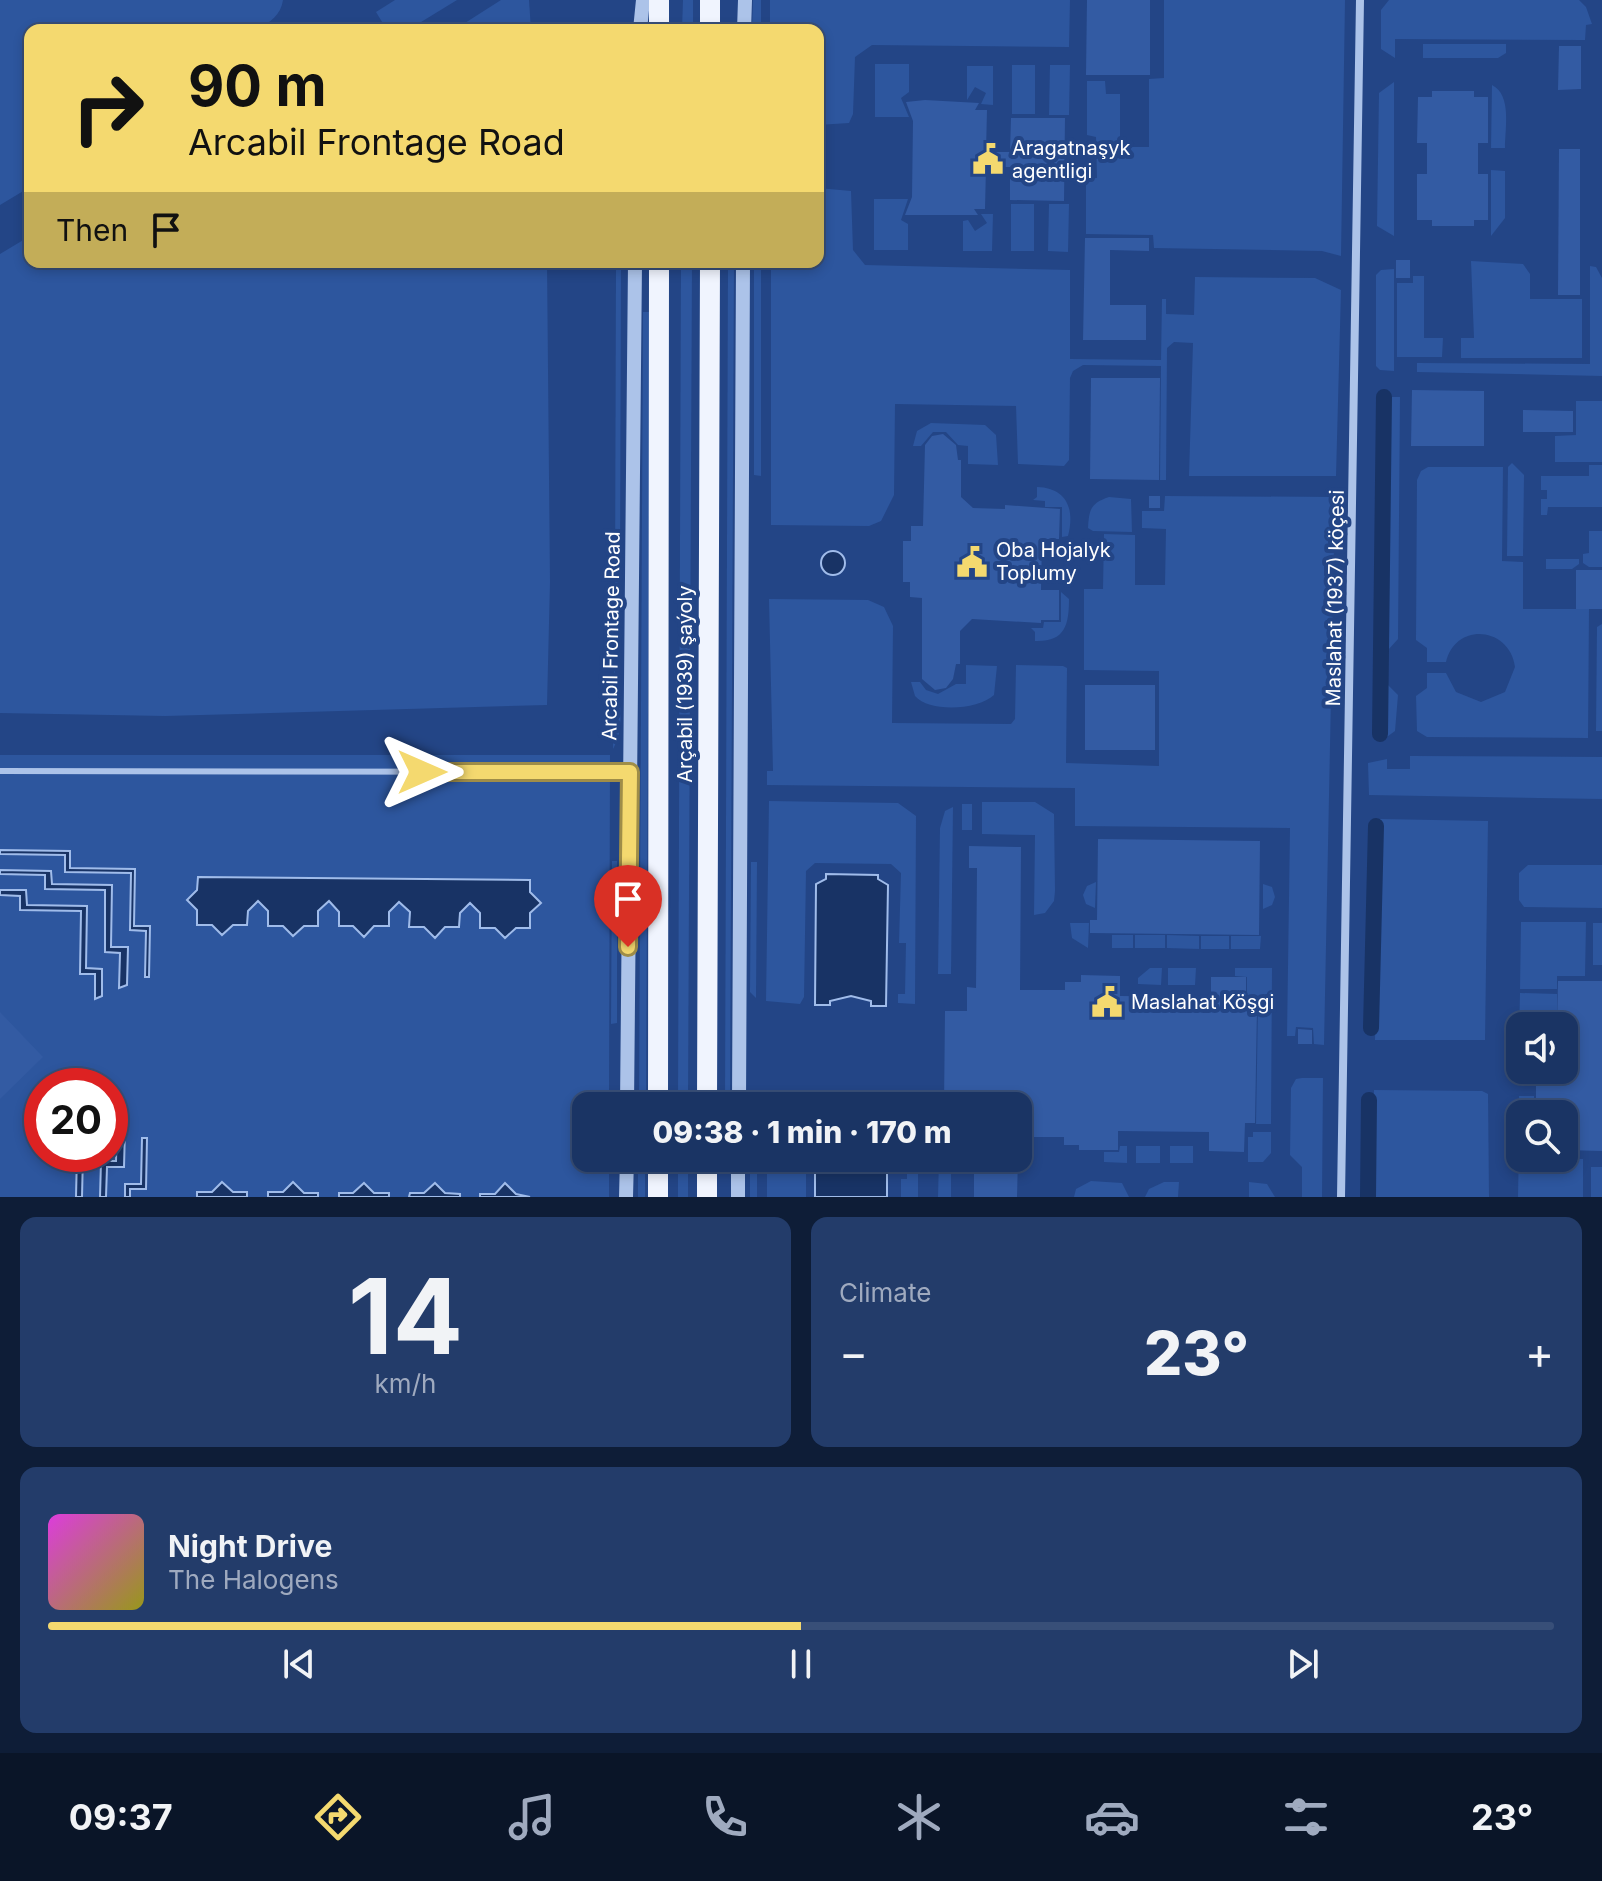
<!DOCTYPE html>
<html lang="en">
<head>
<meta charset="utf-8">
<style>
  body { margin:0; font-family:Inter,sans-serif; background:#233c6a; color:#f1f3f6; height:100vh; display:flex; flex-direction:column; font-size:30px; white-space:nowrap }
  * { box-sizing:border-box; margin:0 }
  p { font-size:26px; color:#9faabf }
  .icon { flex:none; width:44px; height:44px; fill:none; stroke:currentColor; stroke-width:2; stroke-linecap:round; stroke-linejoin:round }
  .map { position:relative; height:1197px; overflow:hidden }
  .side { display:flex; flex-direction:column; gap:20px; padding:20px; background:#0e1d37; flex:1 }
  .side>* { flex:none }
  .top-card { position:absolute; left:24px; top:24px; width:800px; height:244px; border-radius:16px; box-shadow:0 4px 12px #0003,0 0 0 2px #384f78; background:#f4d96f; color:#111; overflow:hidden }
  .tools { position:absolute; left:1506px; top:1012px; display:grid; gap:16px }
  .tools a { display:grid; place-items:center; width:72px; height:72px; border-radius:16px; background:#1a3464; box-shadow:0 4px 12px #0003,0 0 0 2px #384f78; font-size:40px }
  .speed { position:absolute; left:24px; top:1068px; display:flex; gap:16px; font-size:40px; font-weight:700; text-align:center }
  .speed>* { display:grid; place-content:center; width:104px; height:104px; border-radius:50%; background:#1a3464; box-shadow:0 4px 12px #0003,0 0 0 2px #384f78; line-height:1 }
  .speed .limit { border:12px solid #d22; background:#fff; color:#111 }
  .pin { position:absolute; display:grid; place-items:center; width:68px; height:68px; color:#fff; margin:-82px -34px; border-radius:50% 50% 50% 0; rotate:-45deg; box-shadow:0 0 8px #0007 }
  .pin .icon { rotate:45deg }
  .me { position:absolute; width:88px; margin:-44px; rotate:90deg; stroke-linejoin:round; filter:drop-shadow(0 0 6px #0008) }
  .turn { display:flex; align-items:center; gap:28px; height:168px; padding:0 32px; font-size:36px }
  .turn .icon { width:104px; height:104px; stroke-width:2.5 }
  .turn b { display:block; font-size:56px; line-height:68px }
  .then { display:flex; align-items:center; height:76px; padding:0 32px; background:#0003; gap:16px; font-size:30px }
  .big { font-size:60px; font-weight:800; line-height:1.1 }
  .side .widget { flex:1; display:flex; flex-direction:column; justify-content:center; gap:12px; min-width:0; padding:0 28px; border-radius:16px; background:#233c6a }
  .side .dial { align-items:center; gap:0 }
  .dial b { font-size:104px; line-height:1 }
  .song { display:flex; align-items:center; gap:24px }
  .cover { width:96px; height:96px; border-radius:12px; background:linear-gradient(135deg,hsl(300 70% 55%),hsl(60 70% 35%)) }
  .played { height:8px; border-radius:4px; background:linear-gradient(90deg,#f4d96f 50%,#384f78 50%) }
  .keys { display:flex; justify-content:space-around; direction:ltr }
  .heat { display:flex; justify-content:space-between; align-items:center; font-size:44px; direction:ltr }
  .side .tiles { flex:1; display:grid; gap:20px; grid-template-columns:1fr 1fr }
  .widget:last-child { grid-column:span 2 }
  .trip { position:absolute; left:572px; top:1092px; width:460px; height:80px; border-radius:16px; background:#1a3464; box-shadow:0 4px 12px #0003,0 0 0 2px #384f78; font-weight:800; line-height:80px; text-align:center }
  .menu { display:flex; height:128px; justify-content:space-around; align-items:center; background:#0a1528; color:#9faabf }
  .menu .icon { width:56px; height:56px }
  .menu .selected { color:#f4d96f }
  .menu b { font-size:36px; color:#f1f3f6 }
  .map>svg:first-child { display:block }
  .green { fill:#2d569e; fill-rule:evenodd }
  .water { fill:#183365; stroke:#a0bcea; stroke-width:2 }
  .lines { fill:none; stroke-linecap:round; stroke-linejoin:round }
  .canal { stroke:#183365; stroke-width:16 }
  .building { fill:#335ba3 }
  .service { stroke:#acc3e9; stroke-width:6 }
  .minor { stroke:#acc3e9; stroke-width:8 }
  .tertiary { stroke:#acc3e9; stroke-width:14 }
  .primary { stroke:#f0f4fe; stroke-width:20 }
  .route-casing { stroke:#9f8d48; stroke-width:20 }
  .route { stroke:#f4d96f; stroke-width:14 }
  .labels { text-anchor:middle; stroke-width:8; stroke-linejoin:round; paint-order:stroke }
  .poi-label { font-size:20px; fill:#fff; stroke:#234586; text-anchor:start }
  .street-label { font-size:20px; fill:#fff; stroke:#234586 }
</style>
</head>
<body>
<div class="map">
<svg width="1602" height="1197" viewBox="0 0 1602 1197">
  <rect width="100%" height="100%" fill="#234586"/>
  <!-- green -->
  <g class="green">
    <path d="M0,0h283c-2,15 -13,22 -26,30h-227v157l-30,18z"/>
    <polygon points="395,0 457,0 408,30 387,30 376,12"/>
    <polygon points="501,0 529,0 531,30 454,30"/>
    <polygon points="683,0 693,0 693,30 682,30"/>
    <polygon points="753,0 761,0 761,30 752,30"/>
    <polygon points="770,0 1070,0 1069,47 872,45 855,57 853,114 849,123 818,125 818,30 770,30"/>
    <polygon points="1164,0 1345,0 1341,256 1322,251 1154,248 1153,235 1086,234 1086,179 1097,178 1096,137 1087,135 1087,81 1105,81 1106,94 1120,94 1120,147 1149,147 1149,79 1164,78"/>
    <polygon points="1389,0 1579,0 1586,7 1592,24 1586,25 1585,40 1395,39 1395,58 1381,49 1381,10"/>
    <polygon points="1423,44 1506,44 1506,53 1498,58 1423,58"/>
    <polygon points="875,64 909,64 909,92 901,98 909,117 875,117"/>
    <rect x="1012" y="65" width="23" height="49"/>
    <polygon points="1050,65 1070,65 1069,115 1049,115"/>
    <polygon points="967,66 993,66 993,105 981,104 986,93 975,87 967,100"/>
    <polygon points="1394,82 1394,236 1377,226 1379,93"/>
    <path d="M1492,85c20,10 13,43 13,63h-14z"/>
    <polygon points="1491,170 1505,171 1505,218 1491,236"/>
    <polygon points="818,188 851,191 853,250 865,265 1070,270 1070,359 1161,360 1162,299 1166,299 1166,314 1194,315 1195,277 1315,278 1341,290 1336,476 1189,476 1193,343 1174,342 1167,348 1166,480 1160,480 1161,366 1083,365 1073,371 1070,378 1069,460 1064,466 1018,464 1016,406 895,404 894,495 881,521 869,526 771,525 771,262 818,262"/>
    <polygon points="874,199 908,199 901,220 908,224 908,250 874,250"/>
    <rect x="1011" y="204" width="23" height="47"/>
    <polygon points="1049,204 1069,204 1068,252 1048,251"/>
    <polygon points="981,214 993,214 992,251 963,251 963,221 968,220 975,231 987,223"/>
    <polygon points="30,236 30,262 547,262 550,582 547,705 165,716 0,713 0,254"/>
    <polygon points="1471,261 1523,264 1530,274 1530,299 1582,299 1582,358 1461,358 1461,338 1474,338"/>
    <polygon points="616,262 621,262 620,570 615,594"/>
    <polygon points="681,262 692,262 688,1106 678,1106"/>
    <polygon points="728,262 734,262 730,1106 725,1106"/>
    <polygon points="754,262 761,262 761,476 754,475"/>
    <polygon points="1590,266 1596,267 1602,278 1602,376 1417,372 1417,363 1590,364"/>
    <polygon points="1394,269 1394,371 1380,370 1376,366 1376,275 1381,270"/>
    <polygon points="1413,276 1424,276 1424,338 1443,338 1442,357 1397,357 1397,283 1413,283"/>
    <polygon points="643,312 650,312 646,1106 639,1106"/>
    <polygon points="1389,397 1400,397 1398,639 1388,650 1387,684 1398,695 1395,731 1384,739"/>
    <polygon points="1576,401 1602,401 1602,462 1555,462 1555,436 1576,435"/>
    <polygon points="931,423 985,425 996,435 998,465 968,464 968,446 958,445 946,432 933,432 921,446 913,446 917,431"/>
    <polygon points="1512,463 1524,475 1523,556 1507,556 1508,467"/>
    <polygon points="1589,465 1602,465 1602,507 1548,507 1547,515 1541,515 1541,499 1547,499 1547,490 1541,490 1541,476 1589,476"/>
    <path d="M1428,467h75l-1,94 21,1v47h66l-1,129 -161,-1 -10,-6 -1,-35 11,-8v-15h19l10,19 25,10 24,-10 10,-25c-5,-40 -59,-46 -69,-5h-19v-14l-11,-8 1,-160 4,-9z"/>
    <path d="M1037,487c30,1 38,22 31,49l-6,1v-30h-17v-6l-12,-1 4,-3z"/>
    <polygon points="1165,496 1335,497 1324,1045 1314,1044 1313,1028 1296,1027 1295,1036 1287,1036 1290,828 1075,826 1075,788 767,785 767,771 773,771 769,599 868,600 884,607 893,626 892,723 1011,724 1015,719 1016,665 1063,666 1067,668 1066,763 1159,766 1159,671 1084,670 1084,589 1103,589 1104,534 1135,535 1135,585 1165,585 1166,529 1142,528 1142,511 1164,511"/>
    <path d="M1109,497l22,2 1,33 -39,-1 -5,-3c1,-19 3,-25 21,-31z"/>
    <polygon points="1589,531 1602,531 1602,567 1589,567 1583,563 1583,554 1589,553"/>
    <polygon points="1546,559 1579,559 1579,564 1572,569 1546,569"/>
    <path d="M1061,592l8,7c0,26 -4,43 -34,42v-9l-4,-4h12l1,-6h17z"/>
    <polygon points="1602,624 1602,731 1596,731 1597,627"/>
    <path d="M966,665l31,1 -3,29c-16,15 -64,18 -79,1l-4,-14h9l6,8 12,4 18,-10h10z"/>
    <path d="M614,666c4,26 13,59 -1,83z"/>
    <path d="M0,755h610l-1,351h-23v52h23v39h-609zM42,1086h68v68h-68z"/>
    <polygon points="1410,756 1602,757 1602,799 1369,795 1368,763 1387,759 1387,769 1410,769"/>
    <polygon points="769,801 898,803 916,816 915,1004 898,1003 898,994 905,994 906,943 899,943 901,873 891,864 815,863 806,871 804,997 800,1004 766,1001"/>
    <polygon points="982,802 1035,802 1054,814 1055,891 1054,901 1045,913 1034,915 1035,835 982,834"/>
    <rect x="962" y="804" width="10" height="26"/>
    <polygon points="953,807 951,974 938,974 940,828 945,811"/>
    <polygon points="1380,819 1488,821 1485,1040 1375,1040"/>
    <polygon points="612,861 617,861 617,1023 611,1024"/>
    <polygon points="751,862 757,862 756,998 750,992"/>
    <polygon points="1528,865 1602,865 1602,908 1524,907 1519,900 1519,873"/>
    <polygon points="1096,882 1095,908 1086,904 1083,895 1087,886"/>
    <polygon points="1263,884 1272,887 1275,897 1272,905 1263,909"/>
    <polygon points="1521,922 1586,922 1585,976 1557,976 1557,989 1520,989"/>
    <polygon points="1070,923 1089,923 1088,948 1072,938"/>
    <rect x="1593" y="923" width="9" height="42"/>
    <rect x="1112" y="935" width="21" height="13"/>
    <rect x="1135" y="935" width="30" height="13"/>
    <polygon points="1167,935 1199,936 1199,949 1167,948"/>
    <rect x="1201" y="936" width="28" height="13"/>
    <polygon points="1231,936 1261,936 1260,949 1231,949"/>
    <polygon points="1150,968 1162,968 1161,985 1138,984 1138,978"/>
    <polygon points="1168,968 1196,968 1195,985 1168,985"/>
    <polygon points="1235,968 1272,968 1271,1124 1256,1124 1258,1006 1247,1006 1247,977 1235,976"/>
    <polygon points="1520,993 1557,994 1557,1026 1520,1026 1519,1038"/>
    <polygon points="1302,1078 1323,1078 1322,1197 1302,1197 1302,1167 1290,1155 1291,1088 1296,1079"/>
    <polygon points="1374,1090 1482,1091 1488,1094 1489,1197 1373,1197"/>
    <polygon points="1519,1096 1534,1096 1534,1103 1556,1103 1556,1114 1520,1114 1520,1139"/>
    <polygon points="1253,1132 1271,1132 1271,1153 1263,1162 1248,1162 1248,1137 1253,1137"/>
    <polygon points="1519,1143 1520,1158 1583,1159 1583,1197 1518,1197"/>
    <polygon points="1120,1146 1127,1146 1127,1163 1104,1162 1104,1152 1119,1152"/>
    <rect x="1136" y="1146" width="24" height="17"/>
    <rect x="1170" y="1146" width="23" height="17"/>
    <rect x="638" y="1158" width="7" height="39"/>
    <rect x="678" y="1158" width="10" height="39"/>
    <rect x="750" y="1158" width="7" height="39"/>
    <rect x="767" y="1158" width="39" height="39"/>
    <polygon points="907,1158 918,1158 918,1197 901,1197 901,1179 907,1179"/>
    <polygon points="939,1158 951,1158 951,1197 938,1197"/>
    <rect x="1591" y="1167" width="11" height="30"/>
    <polygon points="1091,1181 1122,1183 1129,1197 1074,1197 1076,1189"/>
    <polygon points="1164,1182 1179,1182 1178,1197 1145,1197 1149,1189"/>
    <polygon points="1249,1182 1267,1184 1275,1197 1249,1197"/>
  </g>
  <!-- water -->
  <g class="water">
    <circle cx="833" cy="563" r="12"/>
    <polygon points="0,850 70,851 70,868 135,869 134,926 150,926 149,977 145,977 146,931 130,930 131,873 65,872 65,855 0,854"/>
    <polygon points="0,870 51,871 52,884 112,885 111,947 128,947 127,985 119,988 120,953 105,952 105,890 45,889 45,875 0,874"/>
    <polygon points="826,874 878,875 878,879 888,885 886,1006 871,1006 871,1001 851,996 830,1001 830,1005 815,1005 816,884 826,879"/>
    <polygon points="198,877 530,880 530,892 541,903 530,913 530,928 516,928 505,938 495,928 480,928 480,913 470,903 460,913 459,927 445,927 435,938 424,927 409,927 410,912 399,902 389,912 389,926 374,926 364,937 353,926 339,926 339,912 329,901 318,911 318,926 304,926 293,936 283,926 268,926 268,911 258,901 248,911 247,925 233,925 222,935 212,925 197,925 197,910 187,900 197,890"/>
    <polygon points="0,890 26,890 27,905 87,906 86,968 102,969 102,996 95,999 95,974 80,974 81,911 20,910 20,896 0,895"/>
    <polygon points="117,1125 125,1129 124,1167 107,1167 106,1197 100,1197 101,1161 116,1161"/>
    <polygon points="142,1138 147,1138 146,1189 130,1189 130,1197 125,1197 125,1184 141,1184"/>
    <polygon points="77,1154 83,1154 82,1197 76,1197"/>
    <rect x="815" y="1158" width="72" height="39"/>
    <polygon points="222,1182 233,1192 247,1192 247,1197 197,1197 197,1192 212,1192"/>
    <polygon points="293,1182 304,1193 318,1193 318,1197 268,1197 268,1192 283,1192"/>
    <polygon points="364,1183 374,1193 389,1193 389,1197 339,1197 339,1193 353,1193"/>
    <polygon points="435,1183 445,1193 460,1194 460,1197 409,1197 410,1193 424,1193"/>
    <polygon points="505,1183 516,1194 530,1197 480,1197 480,1194 495,1194"/>
  </g>
  <g class="lines">
    <!-- canal -->
    <g class="canal">
      <polyline points="1380,734 1384,397"/>
      <polyline points="1371,1028 1376,826"/>
      <polyline points="1368,1197 1369,1100"/>
    </g>
  </g>
  <!-- building -->
  <g class="building">
    <polygon points="1087,0 1150,0 1150,75 1086,75"/>
    <polygon points="1559,46 1581,46 1581,89 1558,90"/>
    <polygon points="1432,91 1474,91 1474,97 1488,97 1488,143 1478,143 1478,174 1488,174 1488,220 1474,220 1474,226 1432,226 1432,220 1417,220 1417,174 1427,174 1427,143 1417,143 1418,97 1432,97"/>
    <polygon points="925,100 979,103 975,110 987,110 986,152 1010,152 1011,118 1065,118 1064,201 1010,200 1010,167 986,167 985,209 974,209 978,215 905,215 912,197 913,121 906,102"/>
    <polygon points="1559,149 1580,149 1580,295 1558,295"/>
    <polygon points="1085,238 1149,238 1149,251 1110,250 1110,305 1146,305 1146,340 1083,340"/>
    <rect x="1396" y="260" width="14" height="18"/>
    <polygon points="1091,378 1160,378 1159,480 1090,479"/>
    <polygon points="1412,390 1484,391 1484,446 1411,446"/>
    <polygon points="1523,410 1573,411 1573,432 1523,432"/>
    <polygon points="943,434 956,445 958,460 961,460 961,497 973,508 1005,509 1005,505 1060,509 1059,539 1042,539 1041,590 1059,590 1059,620 1041,620 1041,623 972,619 960,631 960,664 956,664 953,679 946,688 935,690 922,679 922,598 910,597 910,582 903,582 903,541 911,541 911,526 923,526 925,445 932,436"/>
    <rect x="1149" y="496" width="11" height="12"/>
    <rect x="1576" y="570" width="26" height="39"/>
    <rect x="1085" y="685" width="70" height="65"/>
    <polygon points="1098,839 1260,841 1259,935 1090,933 1090,920 1097,920"/>
    <polygon points="969,846 1021,847 1020,990 1065,990 1065,982 1081,982 1081,975 1120,976 1120,996 1211,997 1211,977 1246,977 1246,1007 1257,1007 1255,1123 1245,1123 1244,1152 1209,1151 1209,1132 1118,1131 1118,1150 1079,1150 1079,1145 1064,1145 1064,1137 1018,1137 1018,1106 944,1106 945,1011 967,1011 967,987 976,988 977,868 969,868"/>
    <polygon points="1558,981 1602,981 1602,1151 1564,1150 1564,1114 1557,1114 1557,1101 1536,1101 1536,1070 1564,1070 1564,1026 1557,1026"/>
    <polygon points="0,1012 43,1057 0,1099"/>
    <polygon points="1298,1029 1312,1030 1312,1044 1298,1044"/>
    <polygon points="974,1158 1018,1158 1017,1197 974,1197"/>
  </g>
  <g class="lines">
    <!-- service -->
    <polyline class="service" points="0,771 630,772"/>
    <!-- minor -->
    <polyline class="minor" points="1341,1197 1360,0"/>
    <!-- tertiary -->
    <g class="tertiary">
      <polyline points="640,30 643,0"/>
      <polyline points="744,30 745,0"/>
      <polyline points="627,1106 635,262"/>
      <polyline points="739,1106 743,262"/>
      <polyline points="626,1197 627,1158"/>
      <polyline points="738,1197 738,1158"/>
    </g>
    <!-- primary -->
    <g class="primary">
      <polyline points="659,30 659,0"/>
      <polyline points="710,30 710,0"/>
      <polyline points="658,1106 659,262"/>
      <polyline points="707,1106 710,262"/>
      <polyline points="658,1197 658,1158"/>
      <polyline points="707,1197 707,1158"/>
    </g>
  </g>
  <g class="lines">
    <defs>
      <polyline id="route" points="422,772 630,772 628,947"/>
    </defs>
    <!-- route casing -->
    <use href="#route" class="route-casing"/>
    <!-- route -->
    <use href="#route" class="route"/>
  </g>
  <!-- icons -->
  <defs>
    <symbol id="civic-bare" viewBox="-9 -9 18 18"><path d="M-.6-6.5H3V-4.5H.6V-3L4-1V1h2V6H-6V1h2V-1L-.6-3ZM-1.2 2.5V6h2.4V2.5Z" fill="#f4d96f" stroke="#234586" stroke-width="2.5" paint-order="stroke"/></symbol>
  </defs>
  <g fill-rule="evenodd">
    <use href="#civic-bare" x="966" y="137" width="44" height="44"/>
    <use href="#civic-bare" x="950" y="540" width="44" height="44"/>
    <use href="#civic-bare" x="1085" y="980" width="44" height="44"/>
  </g>
  <g class="labels">
    <!-- poi labels -->
    <g class="poi-label">
      <text x="1012" y="155">Aragatnaşyk<tspan x="1012" dy="23">agentligi</tspan></text>
      <text x="996" y="557">Oba Hojalyk<tspan x="996" dy="23">Toplumy</tspan></text>
      <text x="1131" y="1009">Maslahat Köşgi</text>
    </g>
    <!-- street labels -->
    <g class="street-label">
      <text transform="translate(1335 598) rotate(-89)" y="7">Maslahat (1937) köçesi</text>
      <text transform="translate(611 636) rotate(-89)" y="7">Arcabil Frontage Road</text>
      <text transform="translate(685 684) rotate(-90)" y="7">Arçabil (1939) şaýoly</text>
    </g>
  </g>
</svg>
<div class="tools">
<a><svg class="icon" aria-label="sound" viewBox="0 0 24 24"><path d="M4 9h4l5-4v14l-5-4H4zM17 9q2 3 0 6"/></svg></a>
<a><svg class="icon" aria-label="search" viewBox="0 0 24 24"><circle cx="10" cy="10" r="6"/><path d="M15 15l6 6"/></svg></a>
</div>
<div class="speed"><div class="limit">20</div></div>
<div class="pin" style="left:628px;top:947px;background:#d93025"><svg class="icon" aria-label="arrive" viewBox="0 0 24 24"><path d="M6 21V4h12l-3 4 3 4H6"/></svg></div>
<svg class="me" style="left:422px;top:772px" viewBox="-20 -20 40 40"><path d="M0-17L14 15 0 8-14 15z" fill="#f4d96f" stroke="#fff" stroke-width="4"/></svg>
<div class="trip">09:38 · 1 min · 170 m</div>
<div class="top-card">
<div class="turn"><svg class="icon" aria-label="right" viewBox="0 0 24 24"><path d="M7 20v-9h11M14 6l5 5-5 5"/></svg><div><b>90 m</b>Arcabil Frontage Road</div></div>
<div class="then">Then<svg class="icon" aria-label="arrive" viewBox="0 0 24 24"><path d="M6 21V4h12l-3 4 3 4H6"/></svg></div>
</div>
</div>
<section class="side">
<div class="tiles">
<div class="widget dial"><b>14</b><p>km/h</p></div>
<div class="widget"><p>Climate</p>
<div class="heat"><a>−</a><b class="big">23°</b><a>+</a></div>
</div>
<div class="widget">
<div class="song"><i class="cover"></i><div><b>Night Drive</b><p>The Halogens</p></div></div>
<div class="played"></div>
<div class="keys"><svg class="icon" aria-label="previous" viewBox="0 0 24 24"><path d="M18 5L8 12l10 7zM5 5v14"/></svg><svg class="icon" aria-label="pause" viewBox="0 0 24 24"><path d="M8 5v14M16 5v14"/></svg><svg class="icon" aria-label="next" viewBox="0 0 24 24"><path d="M6 5l10 7-10 7zM19 5v14"/></svg></div>
</div>
</div>
</section>
<nav class="menu">
<b>09:37</b>
<svg class="icon selected" aria-label="directions" viewBox="0 0 24 24"><path d="M12 3l9 9-9 9-9-9zM9 14v-3h6M13 9l2 2-2 2"/></svg>
<svg class="icon" aria-label="music" viewBox="0 0 24 24"><path d="M9 18V5l10-2v13"/><circle cx="6" cy="18" r="3"/><circle cx="16" cy="16" r="3"/></svg>
<svg class="icon" aria-label="phone" viewBox="0 0 24 24"><path d="M5 4h4l2 5-3 2q2 4 5 5l2-3 5 2v4C11 20 4 13 5 4z"/></svg>
<svg class="icon" aria-label="climate" viewBox="0 0 24 24"><path d="M12 3v18M4 7l16 10M4 17L20 7"/></svg>
<svg class="icon" aria-label="car" viewBox="0 0 24 24"><path d="M5 17H2v-5l4-1 3-4h7l3 4 3 1v5h-3M9 17h6M6 11h13"/><circle cx="7" cy="17" r="2"/><circle cx="17" cy="17" r="2"/></svg>
<svg class="icon" aria-label="filters" viewBox="0 0 24 24"><path d="M4 7h16M4 17h16"/><circle cx="9" cy="7" r="2"/><circle cx="15" cy="17" r="2"/></svg>
<b>23°</b>
</nav>
</body>
</html>
